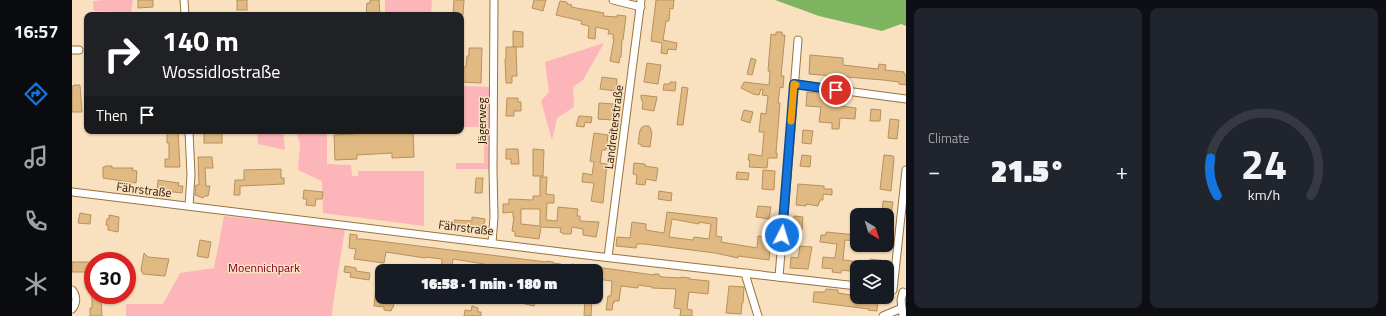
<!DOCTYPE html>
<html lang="en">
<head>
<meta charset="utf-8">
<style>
  body { margin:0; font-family:"Titillium Web",sans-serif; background:#20242c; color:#f1f3f6; height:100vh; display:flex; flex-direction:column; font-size:15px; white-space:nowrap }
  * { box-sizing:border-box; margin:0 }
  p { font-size:13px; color:#9ea1a6 }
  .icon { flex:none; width:22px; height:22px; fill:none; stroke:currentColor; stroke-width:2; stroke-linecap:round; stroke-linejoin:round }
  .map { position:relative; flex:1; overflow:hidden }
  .side { display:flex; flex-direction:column; gap:8px; padding:8px; background:#0d0f14; width:480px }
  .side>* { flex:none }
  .hud { position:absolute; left:12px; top:12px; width:380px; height:122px; border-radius:8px; box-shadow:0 1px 3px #0004; background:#202124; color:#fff; overflow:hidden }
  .needle { width:26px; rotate:142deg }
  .buttons { position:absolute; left:778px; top:208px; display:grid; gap:8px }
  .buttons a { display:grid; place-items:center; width:44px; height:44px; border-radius:8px; background:#171b24; box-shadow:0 1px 3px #0004; font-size:20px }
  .speed { position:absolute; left:12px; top:252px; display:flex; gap:8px; font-size:20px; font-weight:700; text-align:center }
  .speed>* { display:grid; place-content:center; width:52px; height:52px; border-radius:50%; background:#171b24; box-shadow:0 1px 3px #0004; line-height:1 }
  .speed .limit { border:6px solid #d22; background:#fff; color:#111 }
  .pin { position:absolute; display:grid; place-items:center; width:34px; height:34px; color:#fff; margin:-17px; border:2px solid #fff; border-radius:50%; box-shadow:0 1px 4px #0007 }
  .me { position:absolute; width:44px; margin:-22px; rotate:5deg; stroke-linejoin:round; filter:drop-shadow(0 0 3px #0008) }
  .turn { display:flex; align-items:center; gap:14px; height:84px; padding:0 12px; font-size:18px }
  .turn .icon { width:52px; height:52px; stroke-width:2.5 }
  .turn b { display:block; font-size:28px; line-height:34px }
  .then { display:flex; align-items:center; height:38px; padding:0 12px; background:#0003; gap:8px; font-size:15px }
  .big { font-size:30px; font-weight:800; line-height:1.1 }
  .side .tile { flex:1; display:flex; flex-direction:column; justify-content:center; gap:6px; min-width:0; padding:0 14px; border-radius:8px; background:#20242c }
  .side .dial { align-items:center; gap:0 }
  .dial svg { height:104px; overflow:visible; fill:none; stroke:#363941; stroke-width:7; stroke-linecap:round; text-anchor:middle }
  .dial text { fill:#f1f3f6; stroke:none }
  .heat { display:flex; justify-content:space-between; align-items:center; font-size:22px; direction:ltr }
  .side .tiles { flex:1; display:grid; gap:8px; grid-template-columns:repeat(2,1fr) }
  .trip { position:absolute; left:303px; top:264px; width:228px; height:40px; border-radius:8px; background:#171b24; box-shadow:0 1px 3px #0004; font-weight:800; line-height:40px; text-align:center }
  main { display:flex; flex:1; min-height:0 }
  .tab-bar { display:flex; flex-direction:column; width:72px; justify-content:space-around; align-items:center; background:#090b0e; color:#9ea1a6 }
  .tab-bar .icon { width:28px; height:28px }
  .tab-bar .active { color:#1575de }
  .tab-bar b { font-size:18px; color:#f1f3f6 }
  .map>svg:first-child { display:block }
  .green { fill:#fcb5b9 }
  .water { fill:#7eb360 }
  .building { fill:#e1b982; stroke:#b7915b; fill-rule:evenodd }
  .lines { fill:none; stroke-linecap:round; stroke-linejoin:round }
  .minor-casing { stroke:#98733d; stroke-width:9 }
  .minor { stroke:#fff; stroke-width:7 }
  .route-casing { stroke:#0e4c90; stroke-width:10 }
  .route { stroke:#1575de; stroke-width:7 }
  .slow { stroke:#f59e0b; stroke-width:7 }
  .labels { text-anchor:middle; stroke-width:3; stroke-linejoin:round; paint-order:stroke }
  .street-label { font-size:12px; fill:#241501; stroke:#f9e1c0 }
  .park-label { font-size:12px; fill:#840028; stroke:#f9e1c0 }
</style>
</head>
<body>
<main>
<nav class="tab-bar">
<b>16:57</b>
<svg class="icon active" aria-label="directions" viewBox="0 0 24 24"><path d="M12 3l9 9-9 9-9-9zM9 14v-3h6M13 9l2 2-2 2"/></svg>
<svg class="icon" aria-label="music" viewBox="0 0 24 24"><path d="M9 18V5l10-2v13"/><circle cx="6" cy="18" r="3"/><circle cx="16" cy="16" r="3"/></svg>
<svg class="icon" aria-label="phone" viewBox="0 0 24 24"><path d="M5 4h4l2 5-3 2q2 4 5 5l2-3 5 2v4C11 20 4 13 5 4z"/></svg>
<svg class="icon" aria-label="climate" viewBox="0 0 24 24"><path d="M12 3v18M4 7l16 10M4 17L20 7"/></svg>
</nav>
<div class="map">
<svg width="834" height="316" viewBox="0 0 834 316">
  <rect width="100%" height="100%" fill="#f9e1c0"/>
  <!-- green -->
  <g class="green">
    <polygon points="32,0 61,0 59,12 22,11 21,1"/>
    <polygon points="313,0 360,0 359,15 313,15"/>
    <polygon points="532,43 511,80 501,87 502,107 485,118 480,140 469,101 477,92 473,62"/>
    <polygon points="389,86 421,87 421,169 384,169 384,163 412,163 412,127 389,127"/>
    <polygon points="185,131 211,131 213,150 186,144"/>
    <polygon points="224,131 255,131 255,164 279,165 280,176 286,176 286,171 352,171 352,226 251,213 250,181 226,170 228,144"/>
    <polygon points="152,216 273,229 261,304 260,316 54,316 54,304 91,304 108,273 142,268"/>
  </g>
  <!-- water -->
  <polygon class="water" points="703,0 834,0 834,26 829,24 810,31 747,16"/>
  <!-- building -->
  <g class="building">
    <polygon points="66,0 81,0 81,7 66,8"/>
    <rect x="165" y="0" width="10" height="10"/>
    <polygon points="298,0 307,0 308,15 294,15 295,3 298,3"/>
    <polygon points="382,0 392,0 391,15 381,14"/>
    <polygon points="462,0 474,0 471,11 460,8"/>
    <polygon points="584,0 602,0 601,9 598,8 597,21 594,21 591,40 605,43 604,50 596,49 595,54 589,53 590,43 579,41"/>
    <polygon points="488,1 495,2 495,4 500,5 499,7 532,13 531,16 545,17 545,15 554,16 551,40 550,40 549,57 548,57 547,63 538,61 542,39 541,39 541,34 536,34 537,30 524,27 523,39 516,38 517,26 509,24 510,21 484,15"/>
    <polygon points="441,31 451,32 451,47 441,47"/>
    <polygon points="704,32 710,32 710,35 713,35 709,76 712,76 711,88 708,87 706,103 708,103 704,153 705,153 705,158 696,158 695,168 677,167 678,160 676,160 677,154 690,156 692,132 687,132 689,113 694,114 696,96 690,95 691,90 689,89 687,95 681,94 669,88 672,82 697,85 698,71 696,71 699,34 704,35"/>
    <polygon points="434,47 444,47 445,76 440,76 440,83 434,83 433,59 434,59"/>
    <polygon points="397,48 410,48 409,83 389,82 389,67 394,67 395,56 397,56"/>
    <polygon points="738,55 771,58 771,65 806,69 807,64 814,65 813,70 832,72 832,74 834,75 834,85 827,84 827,82 811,80 737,74"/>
    <polygon points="679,58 684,60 680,75 675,74"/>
    <polygon points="575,63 589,65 586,84 572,82"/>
    <polygon points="530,77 545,79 544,91 528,89"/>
    <polygon points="598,82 604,82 603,91 591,90 592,84 598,84"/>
    <polygon points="2,85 8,85 10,112 0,112 0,86 2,86"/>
    <polygon points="610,87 616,88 611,125 605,125"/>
    <polygon points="735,92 756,94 755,104 784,108 783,119 768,118 767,129 760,129 760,123 747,122 749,107 734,106"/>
    <polygon points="569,95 585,97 582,111 570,109 571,103 569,98"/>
    <polygon points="435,98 446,98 446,102 449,102 449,111 442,111 442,116 434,116"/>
    <polygon points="527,103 543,104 540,120 526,119"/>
    <polygon points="799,109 809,110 808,121 798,121"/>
    <polygon points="672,110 681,112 678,123 669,120"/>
    <polygon points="507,116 520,117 519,123 513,122 512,127 504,126"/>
    <polygon points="818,119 827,120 825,139 816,138"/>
    <polygon points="572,126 577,126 579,129 579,132 580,132 578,147 569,146 569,144 566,144 568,130 569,131 569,128"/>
    <polygon points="731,130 741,131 739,144 730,143"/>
    <polygon points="95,131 106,131 108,167 93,167 93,159 97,159 97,143 95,143"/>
    <polygon points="330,131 341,131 342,157 320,158 320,153 285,155 285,159 263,160 262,135"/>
    <rect x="132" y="132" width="18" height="11"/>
    <polygon points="522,133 536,135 534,150 530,150 528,163 535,164 531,203 519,201 522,183 510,182 511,173 520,175 522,162 518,161"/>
    <polygon points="434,149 446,149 447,164 439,164 439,159 434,159"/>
    <polygon points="461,149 472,150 471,176 461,176"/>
    <polygon points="730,155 739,156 738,167 728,166"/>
    <polygon points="812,155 821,156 822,158 819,191 808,189"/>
    <polygon points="126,157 140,157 141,168 133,168 134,186 138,186 136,196 133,196 131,198 123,195 124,185 127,185"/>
    <polygon points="562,163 573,164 573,166 586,168 584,181 574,179 573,185 564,184 565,175 561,174"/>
    <polygon points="33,166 40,166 40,168 61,168 60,170 65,171 64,183 31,178 31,167 33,167"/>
    <polygon points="209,169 209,178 212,178 212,184 168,186 168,195 162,195 163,180 172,180 172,170"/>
    <polygon points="691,170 703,171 702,190 690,189"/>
    <polygon points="665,172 677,173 676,180 664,179"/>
    <path d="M468,177h7l-1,17 8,1v8h-7l-1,17 11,1 1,-14 20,2 -1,7h3v5l19,1 -3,15 -13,-2v-6l-11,-2 -1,7h-8v-1l-3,-1 1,-4 -20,-1 -2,12 -24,-3v-4l-3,-1 2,-14h-1v-5l-10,1v-9h6v-5l24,1v-4h7zM449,209h19v17l-19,-2z"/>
    <polygon points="404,178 411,178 410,193 403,193"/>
    <polygon points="86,180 107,183 106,186 111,186 110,193 85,190"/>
    <polygon points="726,184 752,186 752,189 760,189 760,195 751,194 751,200 748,200 746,206 734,204 734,206 724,205"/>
    <polygon points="232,190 251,192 250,199 244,199 243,206 234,205 235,199 231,199"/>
    <polygon points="587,191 600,193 599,201 586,199"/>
    <polygon points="811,201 821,202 819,215 810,214"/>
    <polygon points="686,206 699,207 697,219 684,217"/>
    <path d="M595,212l50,6 -1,18 6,1 -1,5 36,6 1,-12 13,2 -2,22 -31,-4v2l-23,-5 -71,-9h-7l-1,4 -20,-2 1,-9 13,1 2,-16 14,2v6l18,3zM600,219l27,5v-2l12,2 -2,15 -15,-2 -1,3 -24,-3z"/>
    <polygon points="8,213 19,215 18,224 6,223"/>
    <polygon points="37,215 47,217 46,232 36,230 36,225 34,225 35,219 37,219"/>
    <polygon points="722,216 731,217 730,230 721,229"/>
    <polygon points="400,217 413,219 411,228 392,225 392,227 384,226 384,224 382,224 382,220 400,221"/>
    <polygon points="754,232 785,235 785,241 773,240 771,260 798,263 798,259 815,261 814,267 785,267 785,272 770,270 769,273 760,272 761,269 750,268 751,257 763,258 765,244 748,242 749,235 754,235"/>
    <polygon points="278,234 285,235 285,239 291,239 474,262 474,261 481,262 481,263 489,264 488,271 454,271 429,267 429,271 419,271 419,270 412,269 412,264 381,259 379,271 369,271 370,259 353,257 353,258 314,252 312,263 282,259 284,249 277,248"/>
    <polygon points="128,240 139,242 136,258 125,256"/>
    <polygon points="728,246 740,247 736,269 718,268 719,257 726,258"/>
    <polygon points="72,253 76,257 97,259 93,276 71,274 69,270"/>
    <rect x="0" y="262" width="19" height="10"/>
    <polygon points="500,264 523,268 523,271 499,271"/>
    <polygon points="273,266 284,268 284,271 298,273 297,280 278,277 279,273 272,272"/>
    <polygon points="524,267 582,275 582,274 587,274 587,276 591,277 609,278 609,277 618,278 617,279 637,281 636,294 617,292 615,309 620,310 620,316 608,316 609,309 602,308 604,289 580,288 580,287 566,285 566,288 549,286 547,301 542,301 542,303 541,303 540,310 534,310 536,296 539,296 540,281 524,279"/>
    <polygon points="306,269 310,270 310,297 323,297 321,308 320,308 319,311 312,310 312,307 302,306"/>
    <polygon points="657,286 672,287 671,303 670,303 669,314 654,313"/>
    <polygon points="754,289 766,290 766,293 785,296 785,297 806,297 805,311 796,310 797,309 741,302 742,292 753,292"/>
    <polygon points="20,295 29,295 30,316 18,316 18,308 20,308"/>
    <polygon points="450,297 455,297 455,298 464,300 462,306 449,303"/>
    <polygon points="513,297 520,297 519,316 512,316"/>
    <polygon points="400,306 406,308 406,312 409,312 409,316 392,316 393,310 399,311"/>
  </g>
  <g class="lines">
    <defs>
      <g id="minor">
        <polyline points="112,0 113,15"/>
        <polyline points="541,0 569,7"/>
        <polyline points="0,50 7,50"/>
        <polyline points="722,84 834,99"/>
        <polyline points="0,192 522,256 785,286"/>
        <polyline points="117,206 119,175 117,131"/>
        <polyline points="420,243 422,217 421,169 422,0"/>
        <polyline points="536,257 569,0"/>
        <polyline points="675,273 674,277 686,316"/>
        <polyline points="707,277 726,40"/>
        <path d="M0,290c5,6 5,13 0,19"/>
        <polyline points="821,290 834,170"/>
        <polyline points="831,292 829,300 831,316"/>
        <polyline points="811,316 830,308"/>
      </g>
    </defs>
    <!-- minor casing -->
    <use href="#minor" class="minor-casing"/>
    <!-- minor -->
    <use href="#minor" class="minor"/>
  </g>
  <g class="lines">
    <defs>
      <polyline id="route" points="710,235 722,84 764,90"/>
    </defs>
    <!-- route casing -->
    <use href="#route" class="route-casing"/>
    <!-- route -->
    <use href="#route" class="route"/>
    <!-- slow -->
    <polyline class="slow" points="719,121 722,84 724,85"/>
  </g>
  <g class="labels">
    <!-- street labels -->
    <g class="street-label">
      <text transform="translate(410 121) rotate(-90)" y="4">Jägerweg</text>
      <text transform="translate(542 127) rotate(-83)" y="4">Landreiterstraße</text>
      <text transform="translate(72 190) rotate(7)" y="4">Fährstraße</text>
      <text transform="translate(394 228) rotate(7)" y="4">Fährstraße</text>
    </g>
    <!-- park labels -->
    <g class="park-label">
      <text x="192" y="272">Moennichpark</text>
    </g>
  </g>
</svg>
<div class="buttons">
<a><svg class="needle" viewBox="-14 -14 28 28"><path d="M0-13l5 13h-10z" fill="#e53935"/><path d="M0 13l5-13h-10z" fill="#9ea1a6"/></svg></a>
<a><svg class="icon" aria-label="layers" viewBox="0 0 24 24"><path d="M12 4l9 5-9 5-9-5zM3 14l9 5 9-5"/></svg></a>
</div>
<div class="speed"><div class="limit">30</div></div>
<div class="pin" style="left:764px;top:90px;background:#d93025"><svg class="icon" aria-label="arrive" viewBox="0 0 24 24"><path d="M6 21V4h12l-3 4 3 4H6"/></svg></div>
<svg class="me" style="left:710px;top:235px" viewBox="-20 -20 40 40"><circle r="17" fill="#1575de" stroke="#fff" stroke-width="3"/><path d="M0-11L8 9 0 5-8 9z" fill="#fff"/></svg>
<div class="trip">16:58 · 1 min · 180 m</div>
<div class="hud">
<div class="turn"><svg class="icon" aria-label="right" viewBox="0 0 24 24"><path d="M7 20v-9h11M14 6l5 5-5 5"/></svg><div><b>140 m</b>Wossidlostraße</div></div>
<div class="then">Then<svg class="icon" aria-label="arrive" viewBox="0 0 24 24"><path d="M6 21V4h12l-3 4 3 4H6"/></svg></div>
</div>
</div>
<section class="side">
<div class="tiles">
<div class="tile"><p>Climate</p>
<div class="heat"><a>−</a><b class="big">21.5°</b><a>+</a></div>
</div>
<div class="tile dial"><svg viewBox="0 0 100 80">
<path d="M14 69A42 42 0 1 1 86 69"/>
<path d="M14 69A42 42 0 0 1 9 40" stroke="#1575de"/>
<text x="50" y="56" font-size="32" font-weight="700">24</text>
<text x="50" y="72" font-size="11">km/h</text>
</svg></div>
</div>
</section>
</main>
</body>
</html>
